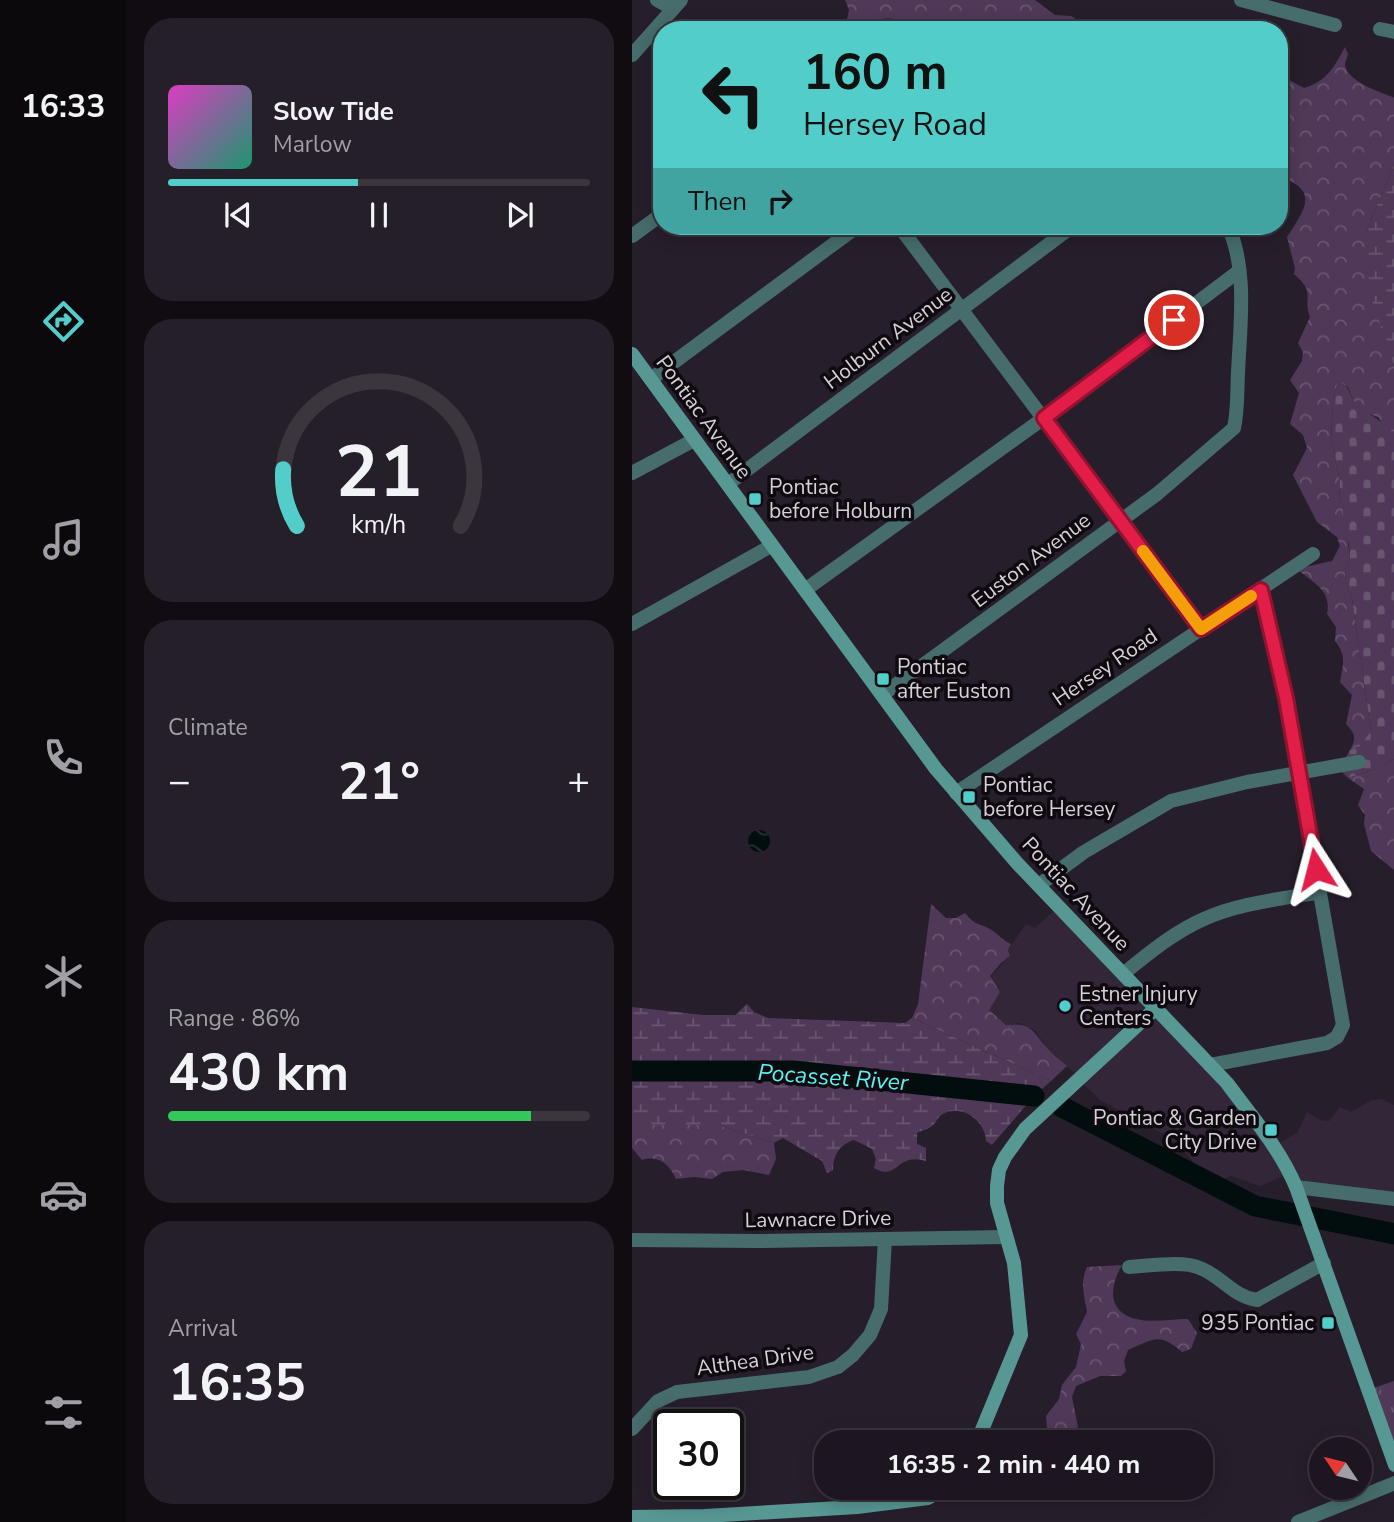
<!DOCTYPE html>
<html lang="en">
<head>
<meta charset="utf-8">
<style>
  body { margin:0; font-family:"Nunito Sans",sans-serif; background:#251f29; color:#f1f3f6; height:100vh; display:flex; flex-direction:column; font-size:26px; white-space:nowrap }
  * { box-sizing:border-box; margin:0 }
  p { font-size:23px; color:#a09fa5 }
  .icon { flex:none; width:38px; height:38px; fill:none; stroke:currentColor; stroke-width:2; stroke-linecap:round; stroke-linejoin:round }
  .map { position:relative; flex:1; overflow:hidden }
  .details { display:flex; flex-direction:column; gap:18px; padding:18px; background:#100c12; width:506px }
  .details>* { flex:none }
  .top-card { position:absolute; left:21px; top:21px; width:635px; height:214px; border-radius:28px; box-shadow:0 4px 18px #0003,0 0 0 2px #3b353e; background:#53cdc9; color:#111; overflow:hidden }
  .needle { width:46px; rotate:305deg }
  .tools { position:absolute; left:677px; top:1437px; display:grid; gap:14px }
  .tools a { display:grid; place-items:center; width:63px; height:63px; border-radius:50%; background:#1d1620; box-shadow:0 4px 18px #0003,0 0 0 2px #3b353e; font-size:35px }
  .speed { position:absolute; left:21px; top:1409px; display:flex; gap:14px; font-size:35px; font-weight:700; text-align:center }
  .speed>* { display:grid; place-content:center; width:91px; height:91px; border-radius:50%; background:#1d1620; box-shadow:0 4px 18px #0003,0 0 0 2px #3b353e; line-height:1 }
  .speed .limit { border:4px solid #111; border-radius:10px; background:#fff; color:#111 }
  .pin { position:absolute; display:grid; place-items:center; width:60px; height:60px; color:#fff; margin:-30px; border:4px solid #fff; border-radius:50%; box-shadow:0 2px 7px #0007 }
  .me { position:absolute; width:77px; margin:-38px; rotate:351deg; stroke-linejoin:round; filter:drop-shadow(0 0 5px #0008) }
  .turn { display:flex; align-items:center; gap:24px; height:147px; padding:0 35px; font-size:32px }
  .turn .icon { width:91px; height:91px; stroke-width:2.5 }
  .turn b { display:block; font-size:49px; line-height:60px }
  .then { display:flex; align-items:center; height:66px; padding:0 35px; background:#0003; gap:14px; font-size:26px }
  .big { font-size:52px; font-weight:700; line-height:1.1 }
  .details .tile { flex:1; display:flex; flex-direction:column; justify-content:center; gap:10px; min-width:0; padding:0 24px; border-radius:28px; background:#251f29 }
  .details .dial { align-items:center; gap:0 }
  .dial svg { height:182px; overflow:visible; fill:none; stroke:#3b353e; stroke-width:7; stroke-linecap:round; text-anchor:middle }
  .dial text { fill:#f1f3f6; stroke:none }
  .song { display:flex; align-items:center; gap:21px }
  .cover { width:84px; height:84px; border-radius:10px; background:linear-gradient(135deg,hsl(310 70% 55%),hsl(160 70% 35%)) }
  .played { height:7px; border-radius:4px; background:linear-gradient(90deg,#53cdc9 45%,#3b353e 45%) }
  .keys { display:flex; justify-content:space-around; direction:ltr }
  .heat { display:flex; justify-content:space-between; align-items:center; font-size:38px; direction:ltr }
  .charge { height:10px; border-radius:5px; background:linear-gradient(90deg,#34c759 86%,#3b353e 0) }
  .trip { position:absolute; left:182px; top:1430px; width:399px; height:70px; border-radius:28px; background:#1d1620; box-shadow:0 4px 18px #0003,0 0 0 2px #3b353e; font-weight:700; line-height:70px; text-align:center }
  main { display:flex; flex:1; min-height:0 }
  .dock { display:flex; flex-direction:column; width:126px; justify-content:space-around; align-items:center; background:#0c090d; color:#a09fa5 }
  .dock .icon { width:49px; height:49px }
  .dock .active { color:#53cdc9 }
  .dock b { font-size:32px; color:#f1f3f6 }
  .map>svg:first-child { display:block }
  .built { fill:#332638 }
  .forest { fill:url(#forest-crowns) }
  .wetland { fill:url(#wetland-marsh) }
  .cemetery { fill:url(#cemetery-stones) }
  .park { fill:url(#park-tufts) }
  .water { fill:url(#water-waves) }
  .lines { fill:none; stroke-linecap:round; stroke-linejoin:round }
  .river { stroke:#020d0d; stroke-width:21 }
  .street { stroke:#466d6b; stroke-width:14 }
  .secondary { stroke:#579794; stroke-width:14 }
  .route-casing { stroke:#92132f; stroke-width:18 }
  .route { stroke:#e11d48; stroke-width:12 }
  .slow { stroke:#f59e0b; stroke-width:12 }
  .poi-dot { fill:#53cdc9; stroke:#0e0a0f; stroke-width:2.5 }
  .labels { text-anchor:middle; stroke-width:7; stroke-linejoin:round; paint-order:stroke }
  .street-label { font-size:21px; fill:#d6d0d8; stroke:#0e0a0f }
  .poi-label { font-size:21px; fill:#d6d0d8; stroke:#0e0a0f; text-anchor:start }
  .water-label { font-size:23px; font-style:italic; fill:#5bf3ee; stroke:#0e0a0f }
</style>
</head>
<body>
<main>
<nav class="dock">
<b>16:33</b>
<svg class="icon active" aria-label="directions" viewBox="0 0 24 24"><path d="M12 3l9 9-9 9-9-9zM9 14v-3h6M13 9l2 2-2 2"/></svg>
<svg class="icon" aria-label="music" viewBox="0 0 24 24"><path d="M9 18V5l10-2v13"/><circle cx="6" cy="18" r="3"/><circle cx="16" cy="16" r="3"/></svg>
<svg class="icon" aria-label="phone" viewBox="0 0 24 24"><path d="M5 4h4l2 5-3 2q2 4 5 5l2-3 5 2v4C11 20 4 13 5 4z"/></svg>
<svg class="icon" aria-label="climate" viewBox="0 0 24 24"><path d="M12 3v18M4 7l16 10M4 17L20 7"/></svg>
<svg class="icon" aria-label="car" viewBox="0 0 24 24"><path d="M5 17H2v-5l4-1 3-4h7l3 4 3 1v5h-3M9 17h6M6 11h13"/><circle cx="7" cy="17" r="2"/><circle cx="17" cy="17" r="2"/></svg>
<svg class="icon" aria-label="filters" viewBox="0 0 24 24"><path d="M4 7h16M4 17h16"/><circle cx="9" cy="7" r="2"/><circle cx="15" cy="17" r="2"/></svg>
</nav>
<section class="details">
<div class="tile">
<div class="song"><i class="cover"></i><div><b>Slow Tide</b><p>Marlow</p></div></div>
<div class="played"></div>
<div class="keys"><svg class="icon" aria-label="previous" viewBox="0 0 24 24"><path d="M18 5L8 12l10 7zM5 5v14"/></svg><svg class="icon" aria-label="pause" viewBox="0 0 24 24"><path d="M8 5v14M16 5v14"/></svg><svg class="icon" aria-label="next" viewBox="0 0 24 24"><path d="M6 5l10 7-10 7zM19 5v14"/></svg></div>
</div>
<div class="tile dial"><svg viewBox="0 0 100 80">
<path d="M14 69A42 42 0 1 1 86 69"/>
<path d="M14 69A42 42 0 0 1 8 44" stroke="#53cdc9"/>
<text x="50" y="56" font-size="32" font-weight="700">21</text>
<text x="50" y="72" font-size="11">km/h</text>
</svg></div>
<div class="tile"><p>Climate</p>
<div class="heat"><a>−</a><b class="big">21°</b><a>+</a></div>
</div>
<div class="tile"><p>Range · 86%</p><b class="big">430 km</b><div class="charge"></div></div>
<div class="tile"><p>Arrival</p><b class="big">16:35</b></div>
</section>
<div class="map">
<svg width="763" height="1522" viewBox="0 0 763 1522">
  <defs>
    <pattern id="forest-crowns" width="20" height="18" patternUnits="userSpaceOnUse" patternTransform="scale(1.75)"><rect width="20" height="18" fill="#503958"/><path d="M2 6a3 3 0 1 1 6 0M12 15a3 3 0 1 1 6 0" fill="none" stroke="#68556f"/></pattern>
    <pattern id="wetland-marsh" width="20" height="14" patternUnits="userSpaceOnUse" patternTransform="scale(1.75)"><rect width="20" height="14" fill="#503958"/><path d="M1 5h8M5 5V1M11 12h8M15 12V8" fill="none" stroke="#68556f"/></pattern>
    <pattern id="cemetery-stones" width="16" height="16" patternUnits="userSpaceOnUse" patternTransform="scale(1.75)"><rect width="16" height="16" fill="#503958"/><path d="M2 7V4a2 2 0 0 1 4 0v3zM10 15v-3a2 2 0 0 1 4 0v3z" fill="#68556f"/></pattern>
    <pattern id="park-tufts" width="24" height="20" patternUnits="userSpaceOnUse" patternTransform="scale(1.75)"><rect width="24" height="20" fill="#503958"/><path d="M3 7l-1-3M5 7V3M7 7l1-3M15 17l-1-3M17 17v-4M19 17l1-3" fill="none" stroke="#68556f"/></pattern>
    <pattern id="water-waves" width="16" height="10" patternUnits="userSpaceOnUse" patternTransform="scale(1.75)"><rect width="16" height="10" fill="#020d0d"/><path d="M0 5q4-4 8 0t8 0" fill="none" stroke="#262f30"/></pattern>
  </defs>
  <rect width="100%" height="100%" fill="#271e2b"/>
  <!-- built -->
  <polygon class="built" points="426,907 643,1146 666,1132 675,1112 688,1120 697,1121 708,1107 719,1112 740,1100 749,1099 762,1105 762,1197 673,1187 657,1174 628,1186 599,1176 580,1185 552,1151 533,1135 468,1100 447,1080 444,1074 414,1048 404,1031 388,1023 374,1025 356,1010 368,992 358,977 378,956 376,950 394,924 403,928"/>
  <!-- forest -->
  <g class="forest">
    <path d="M213,0h190l20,15 16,1 13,8 12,1 8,5h-192c-13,-13 -32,-18 -43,0h-13l-9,-11 2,-9z"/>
    <path d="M713,47l3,7c0,1 -3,9 -3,10 0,17 37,29 50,34l-1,67 -28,67 28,133v79l-15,-26 -15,-7 -10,-9 -6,-15 -10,-6 -5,19 -2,40 9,41 -1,20 6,19 5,38 -5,12 1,12 6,17 19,132 -13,19h-8c7,-13 5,-16 -4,-26l6,-29 -12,-13c3,-18 7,-26 -5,-41l1,-14 -9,-13c5,-22 -12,-31 -28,-43l6,-4 27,-6 8,-15 -3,-9 -20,-15 -24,-47 14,-27 -4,-13 -13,-11 9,-31 -9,-13 12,-19 1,-9 -5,-9 12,-26c-8,-21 7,-23 -16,-43l1,-6 -8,-31c17,-27 34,-46 -7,-60v-9l5,-10 -5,-13v-65h9l15,8c22,-6 31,-22 41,-41z"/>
    <polygon points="762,759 762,870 739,851 732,824 733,815 726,805 732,789 716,778 746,768"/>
    <path d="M299,904l15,14h10l9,-5c8,10 11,10 23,15 7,3 14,12 23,16l-3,6 2,6 -9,7 -11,13 10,16 -11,18 17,15c25,-3 26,5 40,22 6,7 14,13 21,19l-16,15 -139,-63 6,-14z"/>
    <path d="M0,1125h86l56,18 2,16 -7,16 -26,-5 -20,2 -11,7 -18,-2 -18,2c-7,-15 -17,-24 -34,-19l-10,-12z"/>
    <path d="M490,1265c-12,21 -16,46 14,54 15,4 36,0 52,0l9,14 -6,16 -9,3c-23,-20 -28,-13 -54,-2l-4,11 2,10 -5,5h-21l-24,10 -4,11 6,30 -13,15h-22l4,-15 -1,-11 13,-17 3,-14 14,-18 5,-23 -5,-10 11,-22c-3,-17 -7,-29 0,-45z"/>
  </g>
  <!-- wetland -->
  <g class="wetland">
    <polygon points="762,165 763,165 762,365 736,289 734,232"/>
    <path d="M115,1004l7,8 14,6 137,5 7,-5 139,63 -17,15 -42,49 -6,-4c0,-19 -24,-38 -43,-27 -5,2 -7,9 -11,12 -4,4 -10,4 -15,7v11l9,4v13c-31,-9 -27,21 -52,7l2,-9 -4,-10 -18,-9c-15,5 -21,15 -21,30l-6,3 -5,-12 -39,-23 -9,5 -56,-18h-86v-118l71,8h32z"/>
  </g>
  <!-- cemetery -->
  <polygon class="cemetery" points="706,380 715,387 722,402 760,430 763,444 762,759 746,768 716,778 707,769 718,750 726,749 739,731 720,599 714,582 713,570 718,558 717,546 707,501 708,481 699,440 701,400"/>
  <!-- park -->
  <polygon class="park" points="762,1381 762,1466 739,1389"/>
  <!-- water -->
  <circle class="water" cx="127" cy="841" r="11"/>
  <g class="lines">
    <!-- river -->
    <g class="river">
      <polyline points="0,1071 161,1071 402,1096"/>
      <polyline points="430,1107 623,1206 763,1234"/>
    </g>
    <!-- street -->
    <g class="street">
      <polyline points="25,0 41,9"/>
      <polyline points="609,0 703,25"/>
      <polyline points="748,29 763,32"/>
      <polyline points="0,55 49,0"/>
      <polyline points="267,226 569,629"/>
      <polyline points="0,236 30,214"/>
      <polyline points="19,379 226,226"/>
      <polyline points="0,473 62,440"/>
      <polyline points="96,484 441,226"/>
      <polyline points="173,590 412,418 607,271"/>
      <polyline points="0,624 139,546"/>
      <path d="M250,695l275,-201 77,-66c4,-18 3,-37 4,-55 2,-47 10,-103 -10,-147"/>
      <polyline points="324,793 681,554"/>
      <polyline points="407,885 452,852 539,801 615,782 727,762"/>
      <path d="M491,974c25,-20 51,-42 81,-55 35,-16 78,-20 116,-27"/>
      <polyline points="578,1065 695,1043 705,1037 711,1025 654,698 629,590"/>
      <polyline points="664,1187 763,1199"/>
      <polyline points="0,1240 127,1241 373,1237"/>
      <path d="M497,1267c19,-1 55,-7 71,1 21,8 34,29 57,32l67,-37"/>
      <polyline points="0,1429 26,1401 45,1392 177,1377 206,1367 221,1355 238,1335 249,1309 253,1239"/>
      <polyline points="666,1522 763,1483"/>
    </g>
    <!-- secondary -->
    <g class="secondary">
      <path d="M0,354l304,415 81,94 210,220c25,34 52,64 69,104l99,278"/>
      <polyline points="345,1442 389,1335 382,1263 365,1203 365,1186 367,1170 373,1157 393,1129 524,1008"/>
      <polyline points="0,1517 73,1516 225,1507 296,1498 314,1488"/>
    </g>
  </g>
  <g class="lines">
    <defs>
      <polyline id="route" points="542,320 412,418 569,629 629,590 654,698 684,869"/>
    </defs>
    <!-- route casing -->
    <use href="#route" class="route-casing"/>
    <!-- route -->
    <use href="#route" class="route"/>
    <!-- slow -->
    <polyline class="slow" points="511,551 569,629 619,596"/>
  </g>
  <!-- markers -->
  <g class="poi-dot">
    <rect x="116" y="492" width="14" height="14" rx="3.5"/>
    <rect x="244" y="672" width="14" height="14" rx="3.5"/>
    <rect x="330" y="790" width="14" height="14" rx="3.5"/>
    <circle cx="433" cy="1006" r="7"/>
    <rect x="632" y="1123" width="14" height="14" rx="3.5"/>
    <rect x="689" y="1316" width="14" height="14" rx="3.5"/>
  </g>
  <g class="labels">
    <!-- street labels -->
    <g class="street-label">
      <text transform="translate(256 338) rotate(-37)" y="7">Holburn Avenue</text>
      <text transform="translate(72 417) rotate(54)" y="7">Pontiac Avenue</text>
      <text transform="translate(399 560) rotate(-37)" y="7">Euston Avenue</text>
      <text transform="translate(473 667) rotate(-34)" y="7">Hersey Road</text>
      <text transform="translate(444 894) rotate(47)" y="7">Pontiac Avenue</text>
      <text transform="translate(186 1219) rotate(-1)" y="7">Lawnacre Drive</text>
      <text transform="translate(123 1360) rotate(-8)" y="7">Althea Drive</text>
    </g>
    <!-- poi labels -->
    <g class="poi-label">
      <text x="137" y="494">Pontiac<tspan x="137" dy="24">before Holburn</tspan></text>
      <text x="265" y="674">Pontiac<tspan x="265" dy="24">after Euston</tspan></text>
      <text x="351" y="792">Pontiac<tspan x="351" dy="24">before Hersey</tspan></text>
      <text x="447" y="1001">Estner Injury<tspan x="447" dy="24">Centers</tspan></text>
      <text x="625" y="1125" text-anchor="end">Pontiac &amp; Garden<tspan x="625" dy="24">City Drive</tspan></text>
      <text x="682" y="1330" text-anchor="end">935 Pontiac</text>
    </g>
    <!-- water labels -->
    <g class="water-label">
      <text transform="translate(201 1077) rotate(4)" y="8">Pocasset River</text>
    </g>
  </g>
</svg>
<div class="tools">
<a><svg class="needle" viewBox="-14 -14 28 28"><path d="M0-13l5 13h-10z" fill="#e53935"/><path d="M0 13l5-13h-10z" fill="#a09fa5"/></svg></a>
</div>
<div class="speed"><div class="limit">30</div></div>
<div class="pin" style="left:542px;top:320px;background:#d93025"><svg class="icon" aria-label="arrive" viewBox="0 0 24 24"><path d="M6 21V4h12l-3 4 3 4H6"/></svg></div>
<svg class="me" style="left:684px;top:869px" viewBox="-20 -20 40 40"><path d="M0-17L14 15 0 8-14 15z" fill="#e11d48" stroke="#fff" stroke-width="4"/></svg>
<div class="trip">16:35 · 2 min · 440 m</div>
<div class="top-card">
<div class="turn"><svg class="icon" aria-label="left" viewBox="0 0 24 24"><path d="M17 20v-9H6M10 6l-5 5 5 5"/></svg><div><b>160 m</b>Hersey Road</div></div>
<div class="then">Then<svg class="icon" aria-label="right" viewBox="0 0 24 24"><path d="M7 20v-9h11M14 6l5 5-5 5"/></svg></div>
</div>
</div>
</main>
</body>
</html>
